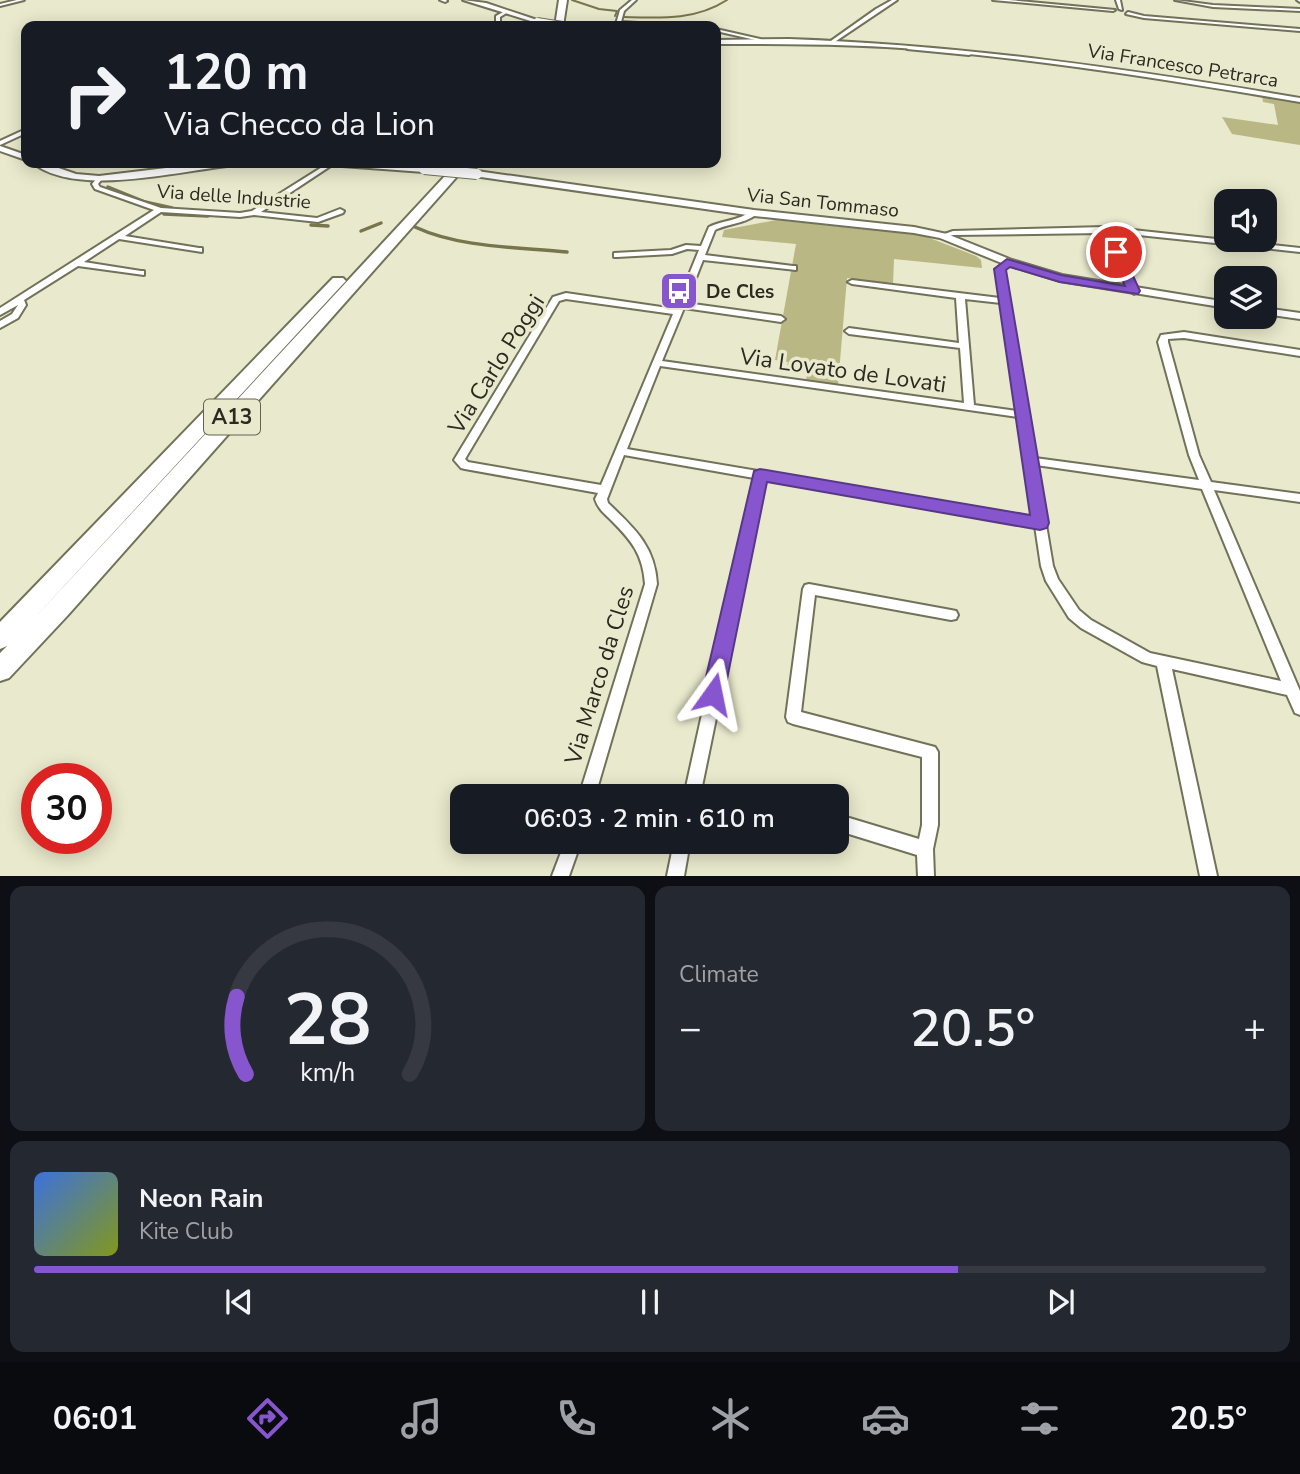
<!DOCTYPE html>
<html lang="en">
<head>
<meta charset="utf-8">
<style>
  body { margin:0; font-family:"Nunito Sans",sans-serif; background:#242831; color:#f1f3f6; height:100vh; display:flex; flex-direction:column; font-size:26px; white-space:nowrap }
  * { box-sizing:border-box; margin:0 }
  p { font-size:23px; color:#9ea1a6 }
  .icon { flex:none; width:38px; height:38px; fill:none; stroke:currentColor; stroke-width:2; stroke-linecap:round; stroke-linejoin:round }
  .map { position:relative; height:876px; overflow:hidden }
  .drawer { display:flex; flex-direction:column; gap:10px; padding:10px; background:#0d0f14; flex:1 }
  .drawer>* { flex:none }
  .guide { position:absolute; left:21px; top:21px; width:700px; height:147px; border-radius:14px; box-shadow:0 4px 18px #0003; background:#171b24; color:#f1f3f6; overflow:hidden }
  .controls { position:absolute; left:1214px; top:189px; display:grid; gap:14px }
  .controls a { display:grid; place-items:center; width:63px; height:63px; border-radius:14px; background:#171b24; box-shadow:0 4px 18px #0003; font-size:35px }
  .speed { position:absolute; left:21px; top:763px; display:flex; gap:14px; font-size:35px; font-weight:700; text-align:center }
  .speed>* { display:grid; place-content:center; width:91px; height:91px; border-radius:50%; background:#171b24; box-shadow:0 4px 18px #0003; line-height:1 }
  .speed .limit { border:10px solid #d22; background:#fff; color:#111 }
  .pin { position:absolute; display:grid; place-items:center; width:60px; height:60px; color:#fff; margin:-30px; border:4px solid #fff; border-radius:50%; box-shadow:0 2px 7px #0007 }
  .me { position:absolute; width:77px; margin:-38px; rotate:12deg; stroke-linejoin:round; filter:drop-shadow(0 0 5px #0008) }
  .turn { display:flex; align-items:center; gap:24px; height:147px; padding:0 28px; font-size:32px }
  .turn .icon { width:91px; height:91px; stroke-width:2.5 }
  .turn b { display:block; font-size:49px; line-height:60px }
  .big { font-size:52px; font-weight:600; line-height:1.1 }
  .drawer .widget { flex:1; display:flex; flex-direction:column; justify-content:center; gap:10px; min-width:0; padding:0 24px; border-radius:14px; background:#242831 }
  .drawer .dial { align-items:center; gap:0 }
  .dial svg { height:182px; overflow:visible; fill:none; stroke:#363941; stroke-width:7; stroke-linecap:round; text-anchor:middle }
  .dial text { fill:#f1f3f6; stroke:none }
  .song { display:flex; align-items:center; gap:21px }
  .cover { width:84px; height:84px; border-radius:10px; background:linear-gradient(135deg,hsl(220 70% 55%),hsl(70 70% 35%)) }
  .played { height:7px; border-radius:4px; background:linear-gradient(90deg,#8756cf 75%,#363941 75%) }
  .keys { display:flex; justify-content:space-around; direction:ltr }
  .heat { display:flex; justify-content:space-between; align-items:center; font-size:38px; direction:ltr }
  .drawer .tiles { flex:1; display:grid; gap:10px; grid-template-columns:1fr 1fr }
  .widget:last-child { grid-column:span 2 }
  .trip { position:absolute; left:450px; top:784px; width:399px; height:70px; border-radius:14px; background:#171b24; box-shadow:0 4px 18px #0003; font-weight:600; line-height:70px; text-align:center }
  .tab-bar { display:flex; height:112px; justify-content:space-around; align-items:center; background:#090b0e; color:#9ea1a6 }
  .tab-bar .icon { width:49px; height:49px }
  .tab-bar .current { color:#8756cf }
  .tab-bar b { font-size:32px; color:#f1f3f6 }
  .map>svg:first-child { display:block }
  .green { fill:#b9b784 }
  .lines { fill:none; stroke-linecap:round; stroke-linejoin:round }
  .stream-far1 { stroke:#76754b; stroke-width:2 }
  .stream { stroke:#76754b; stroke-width:3.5 }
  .street-casing { stroke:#727159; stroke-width:4 }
  .secondary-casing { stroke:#727159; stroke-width:4 }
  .highway-casing { stroke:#727159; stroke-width:4 }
  .street { fill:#fff; fill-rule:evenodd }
  .secondary { fill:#fff; fill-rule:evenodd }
  .highway { fill:#fff; fill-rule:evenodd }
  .secondary-bridge-far1-casing { stroke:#727159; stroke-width:8; stroke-linecap:butt }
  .secondary-bridge-casing { stroke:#727159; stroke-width:12; stroke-linecap:butt }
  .secondary-bridge-far1 { stroke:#fff; stroke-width:6 }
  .secondary-bridge { stroke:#fff; stroke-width:10 }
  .route { fill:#8756cf; stroke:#583887; stroke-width:2 }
  .labels { text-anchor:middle; stroke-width:7; stroke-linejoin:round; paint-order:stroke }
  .far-street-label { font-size:19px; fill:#2a2a20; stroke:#e9e9cd }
  .far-poi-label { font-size:19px; font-weight:bold; fill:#2a2a20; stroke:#e9e9cd; text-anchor:start }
  .shield { fill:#e9e9cd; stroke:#636354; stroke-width:2 }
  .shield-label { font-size:21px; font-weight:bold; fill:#2a2a20 }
  .street-label { font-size:23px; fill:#2a2a20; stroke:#e9e9cd }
</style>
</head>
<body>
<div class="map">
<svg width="1300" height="876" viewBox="0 0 1300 876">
  <rect width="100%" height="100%" fill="#e9e9cd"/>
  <!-- green -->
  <g class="green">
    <polygon points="1262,95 1300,101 1300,145 1232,134 1222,117 1278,125 1274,104 1263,102"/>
    <polygon points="776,220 922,235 976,256 981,260 982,268 894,259 893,284 847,278 838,385 806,381 807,373 786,370 788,362 775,360 796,244 722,237 724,230"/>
  </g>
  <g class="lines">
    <!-- stream-far1 -->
    <g class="stream-far1">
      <polyline points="572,0 599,9 617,11 615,16"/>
      <path d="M622,17c37,1 73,4 105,-17"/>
    </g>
    <!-- stream -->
    <g class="stream">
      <polyline points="108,187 145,202 172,208"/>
      <polyline points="164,214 208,216"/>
      <polyline points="311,225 328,226"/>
      <path d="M415,227c45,21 103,20 152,25"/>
      <polyline points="361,231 381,223"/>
    </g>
    <defs>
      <g id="street">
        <polygon points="17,0 24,0 0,6 0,4"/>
        <polygon points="440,0 446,0 447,1 445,2"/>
        <polygon points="632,0 636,0 624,11 621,22 691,26 616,24 620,10"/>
        <polygon points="892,0 897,0 839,39 832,44 828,43 876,9"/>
        <polygon points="993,0 1009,0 1115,10 1113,11"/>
        <polygon points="1116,0 1120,0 1122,10 1119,9"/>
        <polygon points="1175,0 1213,5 1300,9 1300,11 1213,7"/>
        <polygon points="1297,0 1300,0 1300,2"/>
        <polygon points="505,11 508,12 500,17 500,26 496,26 496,16"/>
        <polygon points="1128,12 1144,16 1300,29 1300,31 1144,18 1126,14"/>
        <polygon points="716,29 760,39 762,40 760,41 716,31"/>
        <polygon points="909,47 969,53 971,54 969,55 907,49"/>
        <polygon points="26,129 26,133 0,145 0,141"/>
        <polygon points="327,164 330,166 329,167 261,212 317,218 340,209 344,211 343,213 318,222 254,215 240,217 161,212 125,236 199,248 202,248 202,252 119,239 84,262 141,271 144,271 144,275 78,266 24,300 26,305 18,318 0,328 0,321 12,314 18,305 0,315 0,308 154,210 95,189 92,184 97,178 102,179 98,184 100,187 161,208 240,213 252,211"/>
        <path d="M751,211l7,2c-12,11 -29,10 -43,17l-10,25 88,11h3v4l-93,-10 -17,43 95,13 4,3 -4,3 -97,-14 -22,53 302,42 -4,-55 -111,-14 -4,-3 4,-3 110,15 -3,-45 -104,-14 -4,-2 4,-2 148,18 -4,-29 12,-9 4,2 -8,8 31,188 164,22 -10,-25 -31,-113 3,-7 23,-3 116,18v6l-116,-18 -16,1v3l31,113 12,27 89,12v8l-86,-12 86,201v24l-5,-2 -8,-18 -115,-26 45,207h-17l-43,-210 -15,-4 -61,-34 -12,-10 -23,-37 -5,-15 -6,-40 -270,-46 -65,316h-16l70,-318 -130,-23 -17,44 1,4c26,25 47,43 49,81l-62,212h-16l66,-212c-2,-29 -13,-43 -33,-63 -7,-7 -14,-12 -17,-22l3,-6 -133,-24 -4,-1 -7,-8 99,-163 13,-4 109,16 24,-59 -12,-1 -15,5 -55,3h-3v-4l57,-3 15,-5 15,1 8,-19c14,-7 30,-6 42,-16zM566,299l107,15 -72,171 -133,-23 -3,-3 94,-158zM965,299l36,4 16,108 -43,-6zM660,366l358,51 15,100 -406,-68zM1036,465l166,24 79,192 -131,-28 -59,-33 -12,-10 -21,-31 -5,-13z"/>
        <polygon points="1105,227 1300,248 1300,252 1110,232 1138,291 1134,294 1130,291 1103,233 953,235 943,238 939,236 953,231"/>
        <polygon points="809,584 951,610 956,611 958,615 956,619 951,620 815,595 801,712 935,747 938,752 938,825 933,849 934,876 918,876 917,855 836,830 836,814 919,839 922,825 922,757 793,724 788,722 786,717 803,589 805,585"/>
        <polygon points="565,842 581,842 569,876 552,876"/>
        <polygon points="674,842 690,842 684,876 667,876"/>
      </g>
      <g id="secondary">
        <polygon points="463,0 486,3 540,21 537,23"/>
        <path d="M789,39c173,6 341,30 511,59v4c-120,-20 -240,-40 -362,-51 -74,-7 -148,-7 -222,-7v-4z"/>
        <polygon points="0,146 26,155 26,160 0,151"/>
        <path d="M33,163h11l32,11 23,2 109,-13h23l-4,3c-52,6 -152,31 -194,-3z"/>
        <polygon points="338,163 424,166 428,169 424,172 342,166"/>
        <polygon points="477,171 754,210 914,227 947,234 1012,260 1062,275 1227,302 1227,308 1060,281 1004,264 940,238 914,233 754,216 474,176 473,174"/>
        <polygon points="1265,308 1300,313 1300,319 1265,314"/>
      </g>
      <g id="highway">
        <polygon points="559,0 567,0 563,26 555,26"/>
        <polygon points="457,163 469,163 68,615 9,678 0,681 0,653 7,646 0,649 0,622 333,278 343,278 346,281 343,284 27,626"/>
      </g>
    </defs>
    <!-- street casing -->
    <use href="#street" class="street-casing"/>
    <!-- secondary casing -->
    <use href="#secondary" class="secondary-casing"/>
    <!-- highway casing -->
    <use href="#highway" class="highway-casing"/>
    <!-- street -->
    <use href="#street" class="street"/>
    <!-- secondary -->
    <use href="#secondary" class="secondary"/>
    <!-- highway -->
    <use href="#highway" class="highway"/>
    <defs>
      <polyline id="secondary-bridge-far1" points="537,21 569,26"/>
      <polyline id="secondary-bridge" points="424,169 477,174"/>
    </defs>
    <!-- secondary-bridge-far1 casing -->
    <use href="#secondary-bridge-far1" class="secondary-bridge-far1-casing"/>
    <!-- secondary-bridge casing -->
    <use href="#secondary-bridge" class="secondary-bridge-casing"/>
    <!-- secondary-bridge-far1 -->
    <use href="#secondary-bridge-far1" class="secondary-bridge-far1"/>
    <!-- secondary-bridge -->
    <use href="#secondary-bridge" class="secondary-bridge"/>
  </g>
  <!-- route -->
  <polygon class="route" points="1116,248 1122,252 1140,291 1138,294 1060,282 1010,267 1006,270 1049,523 1047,528 1040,530 767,482 724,694 721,700 713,703 706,700 702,694 754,471 760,469 1030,515 994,269 1007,259 1061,275 1125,286 1110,252"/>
  <!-- icons -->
  <defs>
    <symbol id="bus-square" viewBox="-11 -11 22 22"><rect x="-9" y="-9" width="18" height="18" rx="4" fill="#8756cf" stroke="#e9e9cd"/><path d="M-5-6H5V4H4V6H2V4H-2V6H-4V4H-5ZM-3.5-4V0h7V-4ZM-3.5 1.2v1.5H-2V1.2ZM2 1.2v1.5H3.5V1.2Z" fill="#fff"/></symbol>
  </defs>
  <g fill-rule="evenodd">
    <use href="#bus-square" x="657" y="269" width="44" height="44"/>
  </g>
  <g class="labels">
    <!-- far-street labels -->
    <g class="far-street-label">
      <text transform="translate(1183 65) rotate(9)" y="7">Via Francesco Petrarca</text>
      <text transform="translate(234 196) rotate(4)" y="7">Via delle Industrie</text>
      <text transform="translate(823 202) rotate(6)" y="7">Via San Tommaso</text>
    </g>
    <!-- far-poi labels -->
    <g class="far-poi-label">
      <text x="706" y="298">De Cles</text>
    </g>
    <!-- shield labels -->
    <rect class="shield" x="204" y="399.5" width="56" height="35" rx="5"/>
    <g class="shield-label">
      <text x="232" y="424">A13</text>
    </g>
    <!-- street labels -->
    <g class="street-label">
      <text transform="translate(496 364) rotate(-58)" y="8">Via Carlo Poggi</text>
      <text transform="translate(843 370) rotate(8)" y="8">Via Lovato de Lovati</text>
      <text transform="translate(599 675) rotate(-73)" y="8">Via Marco da Cles</text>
    </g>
  </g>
</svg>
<div class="controls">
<a><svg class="icon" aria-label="sound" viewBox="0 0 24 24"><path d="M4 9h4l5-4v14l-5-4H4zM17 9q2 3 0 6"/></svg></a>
<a><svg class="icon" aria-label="layers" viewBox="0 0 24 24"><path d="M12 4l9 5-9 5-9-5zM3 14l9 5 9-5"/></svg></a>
</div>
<div class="speed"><div class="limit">30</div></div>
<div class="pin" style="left:1116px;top:252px;background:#d93025"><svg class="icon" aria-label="arrive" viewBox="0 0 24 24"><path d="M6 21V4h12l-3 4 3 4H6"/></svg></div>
<svg class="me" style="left:713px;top:694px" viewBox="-20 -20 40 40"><path d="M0-17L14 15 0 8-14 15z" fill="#8756cf" stroke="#fff" stroke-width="4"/></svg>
<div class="trip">06:03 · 2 min · 610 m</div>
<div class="guide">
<div class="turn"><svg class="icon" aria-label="right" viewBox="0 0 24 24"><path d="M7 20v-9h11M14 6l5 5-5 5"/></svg><div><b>120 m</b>Via Checco da Lion</div></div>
</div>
</div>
<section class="drawer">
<div class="tiles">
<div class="widget dial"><svg viewBox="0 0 100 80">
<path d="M14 69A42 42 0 1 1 86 69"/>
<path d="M14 69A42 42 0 0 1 10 35" stroke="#8756cf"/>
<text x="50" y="56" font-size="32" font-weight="700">28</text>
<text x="50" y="72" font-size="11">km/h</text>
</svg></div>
<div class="widget"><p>Climate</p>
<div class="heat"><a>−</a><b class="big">20.5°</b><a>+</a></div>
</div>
<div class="widget">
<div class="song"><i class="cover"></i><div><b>Neon Rain</b><p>Kite Club</p></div></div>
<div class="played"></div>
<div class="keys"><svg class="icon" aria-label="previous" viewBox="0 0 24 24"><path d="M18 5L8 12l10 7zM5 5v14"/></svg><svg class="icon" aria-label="pause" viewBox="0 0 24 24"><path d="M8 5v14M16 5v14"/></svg><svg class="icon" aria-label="next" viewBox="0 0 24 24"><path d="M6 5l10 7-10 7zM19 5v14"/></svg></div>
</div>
</div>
</section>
<nav class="tab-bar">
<b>06:01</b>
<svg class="icon current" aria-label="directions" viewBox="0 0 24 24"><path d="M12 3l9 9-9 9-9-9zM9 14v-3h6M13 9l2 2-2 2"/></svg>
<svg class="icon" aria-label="music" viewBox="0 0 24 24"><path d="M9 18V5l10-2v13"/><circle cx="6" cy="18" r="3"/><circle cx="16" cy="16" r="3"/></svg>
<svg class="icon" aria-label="phone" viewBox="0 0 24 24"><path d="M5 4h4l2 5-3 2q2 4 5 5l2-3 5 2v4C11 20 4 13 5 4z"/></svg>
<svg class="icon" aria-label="climate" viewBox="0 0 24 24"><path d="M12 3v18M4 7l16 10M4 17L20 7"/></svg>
<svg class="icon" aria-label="car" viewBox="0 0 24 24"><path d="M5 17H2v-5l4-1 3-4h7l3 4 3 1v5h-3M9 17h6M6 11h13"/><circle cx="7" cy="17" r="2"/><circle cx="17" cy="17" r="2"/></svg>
<svg class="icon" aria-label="filters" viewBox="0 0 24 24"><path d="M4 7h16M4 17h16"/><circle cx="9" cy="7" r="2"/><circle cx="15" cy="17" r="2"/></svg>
<b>20.5°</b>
</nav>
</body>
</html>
